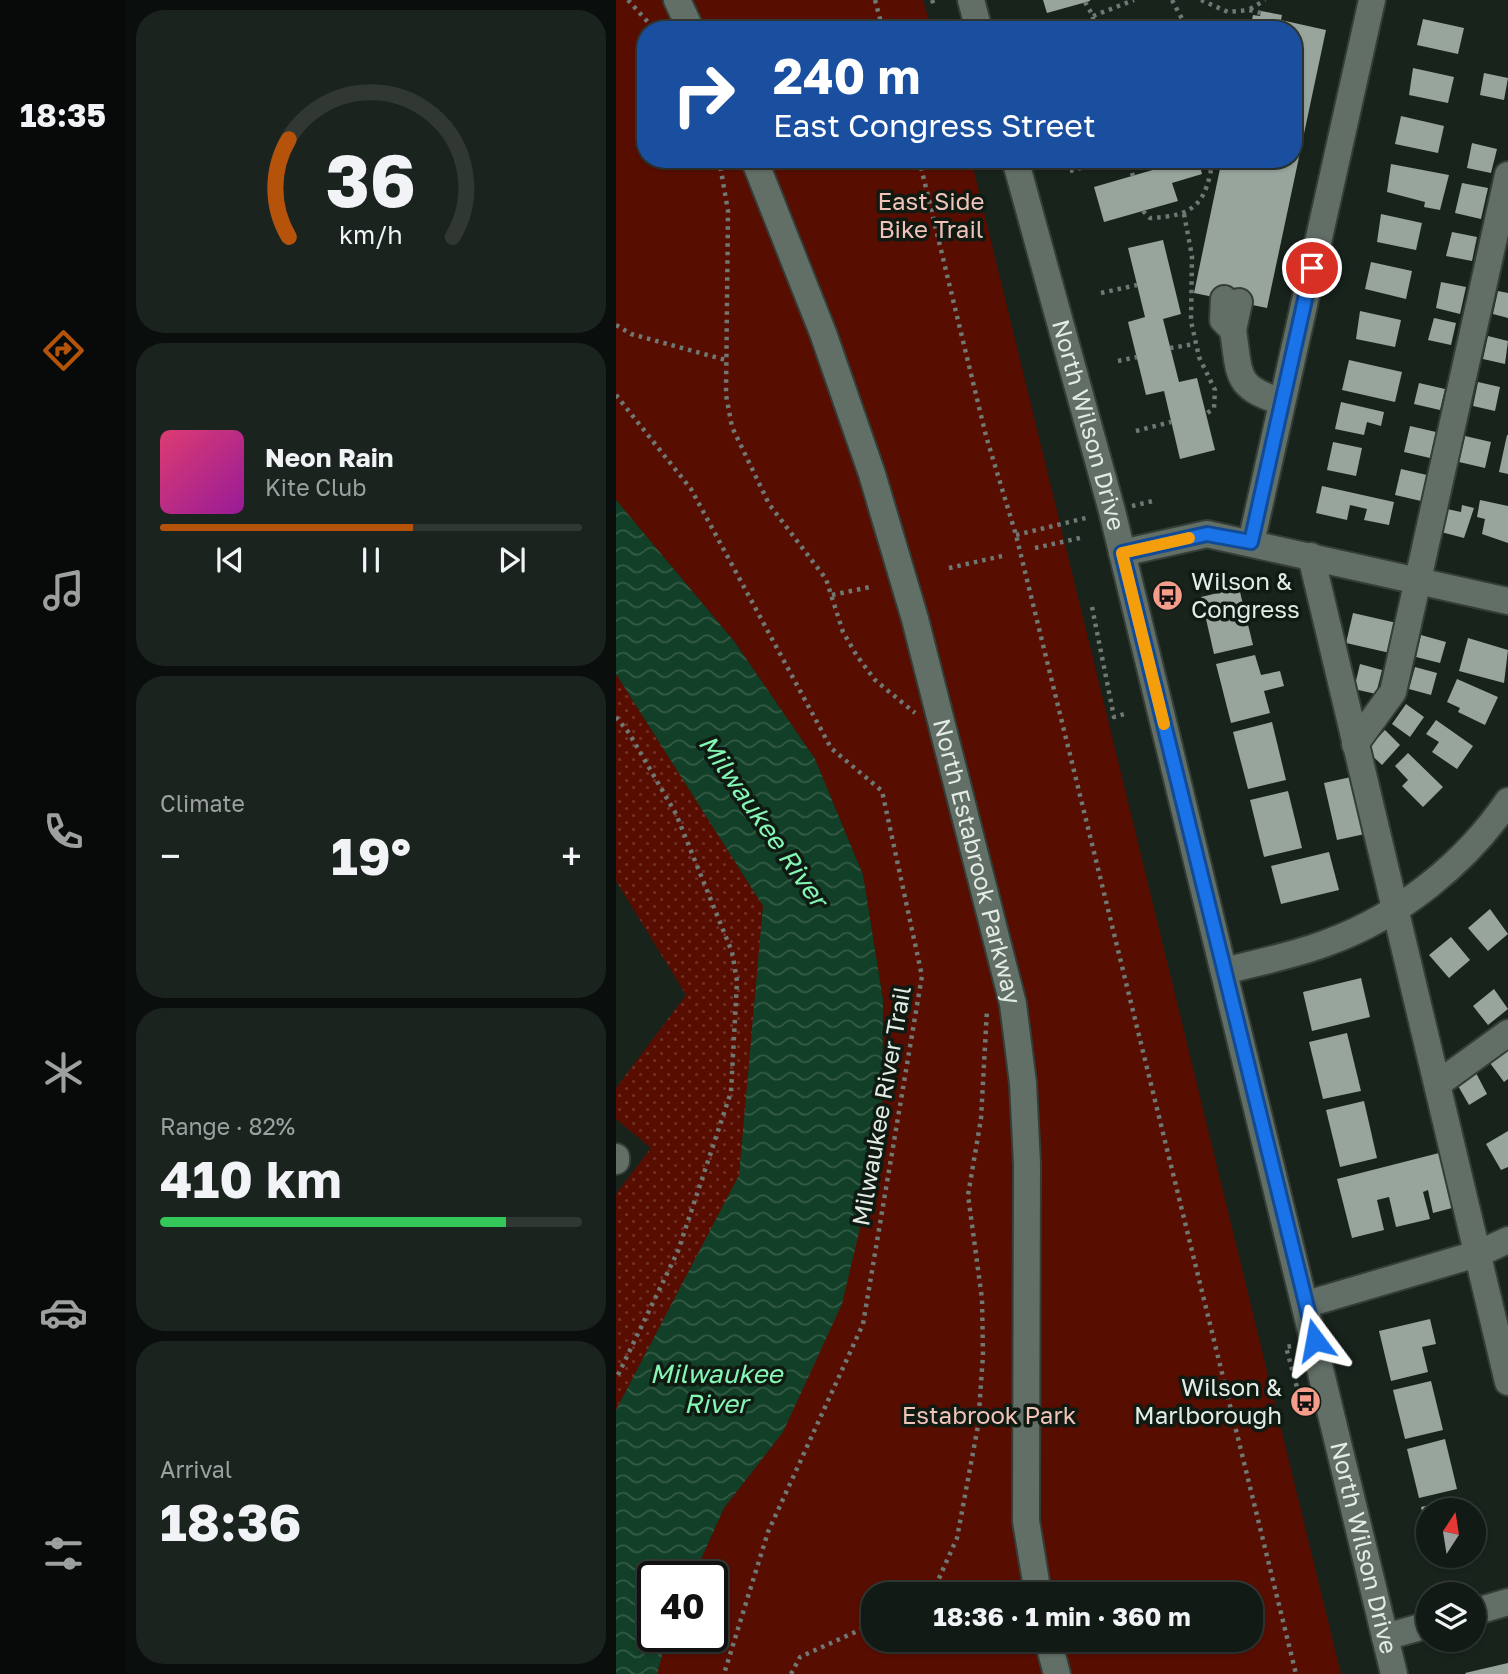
<!DOCTYPE html>
<html lang="en">
<head>
<meta charset="utf-8">
<style>
  body { margin:0; font-family:"Golos Text",sans-serif; background:#1b231e; color:#f1f3f6; height:100vh; display:flex; flex-direction:column; font-size:26px; white-space:nowrap }
  * { box-sizing:border-box; margin:0 }
  p { font-size:23px; color:#9ca1a0 }
  .icon { flex:none; width:38px; height:38px; fill:none; stroke:currentColor; stroke-width:2; stroke-linecap:round; stroke-linejoin:round }
  .map { position:relative; flex:1; overflow:hidden }
  .side { display:flex; flex-direction:column; gap:10px; padding:10px; background:#0a0e0c; width:490px }
  .side>* { flex:none }
  .top-card { position:absolute; left:21px; top:21px; width:665px; height:147px; border-radius:28px; box-shadow:0 2px 5px #0004,0 0 0 2px #313834; background:#1a4fa0; color:#fff; overflow:hidden }
  .needle { width:46px; rotate:12deg }
  .tools { position:absolute; left:800px; top:1498px; display:grid; gap:14px }
  .tools a { display:grid; place-items:center; width:70px; height:70px; border-radius:50%; background:#121a15; box-shadow:0 2px 5px #0004,0 0 0 2px #313834; font-size:35px }
  .speed { position:absolute; left:21px; top:1561px; display:flex; gap:14px; font-size:35px; font-weight:700; text-align:center }
  .speed>* { display:grid; place-content:center; width:91px; height:91px; border-radius:50%; background:#121a15; box-shadow:0 2px 5px #0004,0 0 0 2px #313834; line-height:1 }
  .speed .limit { border:4px solid #111; border-radius:10px; background:#fff; color:#111 }
  .pin { position:absolute; display:grid; place-items:center; width:60px; height:60px; color:#fff; margin:-30px; border:4px solid #fff; border-radius:50%; box-shadow:0 2px 7px #0007 }
  .me { position:absolute; width:77px; margin:-38px; rotate:347deg; stroke-linejoin:round; filter:drop-shadow(0 0 5px #0008) }
  .turn { display:flex; align-items:center; gap:24px; height:147px; padding:0 21px; font-size:32px }
  .turn .icon { width:91px; height:91px; stroke-width:2.5 }
  .turn b { display:block; font-size:49px; line-height:60px }
  .big { font-size:52px; font-weight:700; line-height:1.1 }
  .side .tile { flex:1; display:flex; flex-direction:column; justify-content:center; gap:10px; min-width:0; padding:0 24px; border-radius:28px; background:#1b231e }
  .side .dial { align-items:center; gap:0 }
  .dial svg { height:182px; overflow:visible; fill:none; stroke:#313834; stroke-width:7; stroke-linecap:round; text-anchor:middle }
  .dial text { fill:#f1f3f6; stroke:none }
  .song { display:flex; align-items:center; gap:21px }
  .cover { width:84px; height:84px; border-radius:10px; background:linear-gradient(135deg,hsl(340 70% 55%),hsl(300 70% 35%)) }
  .played { height:7px; border-radius:4px; background:linear-gradient(90deg,#b45309 60%,#313834 60%) }
  .keys { display:flex; justify-content:space-around; direction:ltr }
  .heat { display:flex; justify-content:space-between; align-items:center; font-size:38px; direction:ltr }
  .charge { height:10px; border-radius:5px; background:linear-gradient(90deg,#34c759 82%,#313834 0) }
  .trip { position:absolute; left:245px; top:1582px; width:402px; height:70px; border-radius:28px; background:#121a15; box-shadow:0 2px 5px #0004,0 0 0 2px #313834; font-weight:700; line-height:70px; text-align:center }
  main { display:flex; flex:1; min-height:0 }
  .dock { display:flex; flex-direction:column; width:126px; justify-content:space-around; align-items:center; background:#070a08; color:#9ca1a0 }
  .dock .icon { width:49px; height:49px }
  .dock .selected { color:#b45309 }
  .dock b { font-size:32px; color:#f1f3f6 }
  .map>svg:first-child { display:block }
  .grass { fill:url(#grass-dots) }
  .green { fill:#580d01; fill-rule:evenodd }
  .water { fill:url(#water-waves) }
  .building { fill:#97a59c }
  .lines { fill:none; stroke-linecap:round; stroke-linejoin:round }
  .minor-casing { stroke:#353d37; stroke-width:30 }
  .path { stroke:#6f7872; stroke-width:4.5; stroke-dasharray:3.5 5; stroke-linecap:butt }
  .minor { stroke:#626f66; stroke-width:26 }
  .route-casing { stroke:#114b97; stroke-width:18 }
  .route { stroke:#1a73e8; stroke-width:12 }
  .slow { stroke:#f59e0b; stroke-width:12 }
  .labels { text-anchor:middle; stroke-width:7; stroke-linejoin:round; paint-order:stroke }
  .park-label { font-size:24px; fill:#f1c3b8; stroke:#0f1a13 }
  .street-label { font-size:24px; fill:#e3ebe5; stroke:#0f1a13 }
  .poi-label { font-size:24px; fill:#e3ebe5; stroke:#0f1a13; text-anchor:start }
  .water-label { font-size:26px; font-style:italic; fill:#86f6b4; stroke:#0f1a13 }
</style>
</head>
<body>
<main>
<nav class="dock">
<b>18:35</b>
<svg class="icon selected" aria-label="directions" viewBox="0 0 24 24"><path d="M12 3l9 9-9 9-9-9zM9 14v-3h6M13 9l2 2-2 2"/></svg>
<svg class="icon" aria-label="music" viewBox="0 0 24 24"><path d="M9 18V5l10-2v13"/><circle cx="6" cy="18" r="3"/><circle cx="16" cy="16" r="3"/></svg>
<svg class="icon" aria-label="phone" viewBox="0 0 24 24"><path d="M5 4h4l2 5-3 2q2 4 5 5l2-3 5 2v4C11 20 4 13 5 4z"/></svg>
<svg class="icon" aria-label="climate" viewBox="0 0 24 24"><path d="M12 3v18M4 7l16 10M4 17L20 7"/></svg>
<svg class="icon" aria-label="car" viewBox="0 0 24 24"><path d="M5 17H2v-5l4-1 3-4h7l3 4 3 1v5h-3M9 17h6M6 11h13"/><circle cx="7" cy="17" r="2"/><circle cx="17" cy="17" r="2"/></svg>
<svg class="icon" aria-label="filters" viewBox="0 0 24 24"><path d="M4 7h16M4 17h16"/><circle cx="9" cy="7" r="2"/><circle cx="15" cy="17" r="2"/></svg>
</nav>
<section class="side">
<div class="tile dial"><svg viewBox="0 0 100 80">
<path d="M14 69A42 42 0 1 1 86 69"/>
<path d="M14 69A42 42 0 0 1 14 26" stroke="#b45309"/>
<text x="50" y="56" font-size="32" font-weight="700">36</text>
<text x="50" y="72" font-size="11">km/h</text>
</svg></div>
<div class="tile">
<div class="song"><i class="cover"></i><div><b>Neon Rain</b><p>Kite Club</p></div></div>
<div class="played"></div>
<div class="keys"><svg class="icon" aria-label="previous" viewBox="0 0 24 24"><path d="M18 5L8 12l10 7zM5 5v14"/></svg><svg class="icon" aria-label="pause" viewBox="0 0 24 24"><path d="M8 5v14M16 5v14"/></svg><svg class="icon" aria-label="next" viewBox="0 0 24 24"><path d="M6 5l10 7-10 7zM19 5v14"/></svg></div>
</div>
<div class="tile"><p>Climate</p>
<div class="heat"><a>−</a><b class="big">19°</b><a>+</a></div>
</div>
<div class="tile"><p>Range · 82%</p><b class="big">410 km</b><div class="charge"></div></div>
<div class="tile"><p>Arrival</p><b class="big">18:36</b></div>
</section>
<div class="map">
<svg width="892" height="1674" viewBox="0 0 892 1674">
  <defs>
    <pattern id="grass-dots" width="8" height="8" patternUnits="userSpaceOnUse" patternTransform="scale(1.75)"><rect width="8" height="8" fill="#580d01"/><path d="M2 2h.1M6 6h.1" fill="none" stroke="#703026" stroke-width="1.8" stroke-linecap="round"/></pattern>
    <pattern id="water-waves" width="16" height="10" patternUnits="userSpaceOnUse" patternTransform="scale(1.75)"><rect width="16" height="10" fill="#123f27"/><path d="M0 5q4-4 8 0t8 0" fill="none" stroke="#345b46"/></pattern>
  </defs>
  <rect width="100%" height="100%" fill="#18231c"/>
  <!-- grass -->
  <polygon class="grass" points="0,674 147,906 124,1175 0,1410 0,1194 35,1148 0,1119 0,1088 70,995 0,881"/>
  <!-- green -->
  <path class="green" d="M0,0h307l9,30h-286v129h325l370,1515h-684l10,-38h45v-59h-19l31,-69 59,-76 99,-296 1,-136 -20,-125 -48,-116 -81,-118 -118,-141zM257,1594h378v46h-378z"/>
  <!-- water -->
  <polygon class="water" points="0,500 118,641 199,759 247,875 267,1000 266,1136 226,1304 167,1432 108,1508 77,1577 37,1577 37,1636 51,1636 41,1674 0,1674 0,1410 123,1175 147,906 0,674"/>
  <!-- building -->
  <g class="building">
    <polygon points="427,0 474,0 474,1 431,13"/>
    <polygon points="645,11 666,15 665,20 710,30 651,308 578,293 606,159 677,159 677,30 634,30 637,15 644,16"/>
    <polygon points="807,19 848,28 842,54 801,45"/>
    <polygon points="797,68 838,77 832,103 793,95"/>
    <polygon points="868,73 892,78 888,100 864,95"/>
    <polygon points="785,116 828,126 822,153 779,144"/>
    <polygon points="856,143 881,149 875,173 851,168"/>
    <polygon points="545,159 582,159 586,174 556,183 562,201 488,222 478,187 547,167"/>
    <polygon points="775,164 833,175 824,210 808,207 809,202 771,192"/>
    <polygon points="846,183 872,188 865,219 839,213"/>
    <polygon points="765,214 806,223 800,250 761,242"/>
    <polygon points="836,232 861,237 856,261 830,256"/>
    <polygon points="547,240 565,314 547,319 563,382 581,378 599,450 564,459 548,391 530,395 512,322 529,317 512,248"/>
    <polygon points="755,262 796,271 790,299 749,289"/>
    <polygon points="825,282 850,287 844,314 820,308"/>
    <polygon points="882,291 892,293 892,318 877,314"/>
    <polygon points="744,311 785,320 779,347 740,339"/>
    <polygon points="818,318 840,323 835,345 812,340"/>
    <polygon points="872,336 892,341 889,364 867,359"/>
    <polygon points="733,360 786,372 779,402 726,390"/>
    <polygon points="862,382 884,387 879,411 857,406"/>
    <polygon points="803,383 829,389 824,410 798,404"/>
    <polygon points="725,402 768,412 765,426 751,422 748,435 719,429"/>
    <polygon points="794,426 820,432 814,458 788,452"/>
    <polygon points="891,435 892,435 892,474 883,472"/>
    <polygon points="849,436 875,442 869,468 843,462"/>
    <polygon points="717,442 746,448 740,476 711,470"/>
    <polygon points="785,469 811,475 805,501 779,495"/>
    <polygon points="706,486 778,502 773,525 748,520 751,509 734,505 731,520 700,513"/>
    <polygon points="864,500 892,506 892,543 866,534 869,519 861,517"/>
    <polygon points="846,505 858,508 848,538 825,532 831,509 845,512"/>
    <polygon points="623,588 637,645 598,654 585,597"/>
    <polygon points="737,613 781,623 774,653 730,643"/>
    <polygon points="805,635 830,642 824,663 800,657"/>
    <polygon points="852,638 892,650 888,683 843,671"/>
    <polygon points="639,655 645,675 664,671 668,686 648,691 654,713 615,723 600,664"/>
    <polygon points="744,664 766,670 760,694 738,689"/>
    <polygon points="799,667 821,673 815,695 793,689"/>
    <polygon points="841,679 882,697 869,725 842,712 844,708 831,702"/>
    <polygon points="790,704 808,717 794,737 776,724"/>
    <polygon points="820,720 857,746 841,769 816,752 823,742 810,734"/>
    <polygon points="656,722 670,780 632,789 617,732"/>
    <polygon points="769,730 784,745 766,765 750,750"/>
    <polygon points="792,753 827,787 807,807 786,786 792,780 779,766"/>
    <polygon points="735,777 749,834 721,840 708,783"/>
    <polygon points="672,791 686,848 648,857 634,800"/>
    <polygon points="713,852 723,890 665,904 655,866"/>
    <polygon points="874,909 892,934 872,951 852,928"/>
    <polygon points="835,937 854,960 833,978 813,955"/>
    <polygon points="745,978 754,1017 696,1031 687,992"/>
    <polygon points="878,989 892,1009 872,1025 857,1006"/>
    <polygon points="731,1033 745,1091 707,1099 693,1042"/>
    <polygon points="892,1050 892,1079 888,1082 874,1063"/>
    <polygon points="860,1073 871,1094 853,1105 841,1084"/>
    <polygon points="748,1101 761,1158 724,1167 710,1110"/>
    <polygon points="892,1131 892,1167 885,1170 870,1144"/>
    <polygon points="823,1153 836,1208 817,1213 812,1190 807,1192 814,1219 780,1227 773,1197 761,1200 768,1230 736,1238 721,1179"/>
    <polygon points="814,1319 820,1344 806,1347 812,1372 775,1381 763,1331"/>
    <polygon points="815,1381 827,1430 789,1439 777,1390"/>
    <polygon points="829,1439 841,1489 803,1498 791,1449"/>
    <polygon points="843,1498 846,1510 812,1510 811,1531 805,1507"/>
    <polygon points="892,1663 892,1674 850,1674 849,1673"/>
  </g>
  <g class="lines">
    <defs>
      <g id="minor">
        <polyline points="61,0 75,30"/>
        <polyline points="355,0 363,30"/>
        <path id="s1" d="M138,159l69,174 49,141 43,145 98,385 10,79 4,81 -1,357 12,73"/>
        <path id="s2" d="M399,159l97,352 282,1163"/>
        <polyline points="608,299 607,320 617,330 623,302"/>
        <path d="M617,330c7,47 2,57 49,72"/>
        <polyline points="635,543 756,0"/>
        <polyline points="506,553 591,534 892,601"/>
        <polyline points="695,556 892,1382"/>
        <polyline points="739,744 777,692 892,175"/>
        <path d="M609,971c34,-9 71,-16 104,-29 71,-26 137,-79 179,-141"/>
        <polyline points="823,1083 892,1033"/>
        <polyline points="0,1157 0,1161"/>
        <polyline points="691,1304 864,1253 892,1240"/>
        <polyline points="858,1612 892,1602"/>
        <polyline points="769,1637 812,1625"/>
        <polyline points="432,1640 441,1674"/>
      </g>
    </defs>
    <!-- minor casing -->
    <use href="#minor" class="minor-casing"/>
    <!-- path -->
    <g class="path">
      <polyline points="12,0 39,30"/>
      <polyline points="259,0 267,30"/>
      <polyline points="316,0 319,8"/>
      <polyline points="556,0 572,30"/>
      <polyline points="585,0 612,12 633,10 645,13"/>
      <polyline points="469,2 477,16 477,30"/>
      <polyline points="634,9 649,0"/>
      <polyline points="477,16 518,0"/>
      <polyline points="103,159 112,211 110,395 116,427 153,504 210,579 227,632 241,656 259,680 299,713"/>
      <polyline points="303,159 370,436 400,535 680,1674"/>
      <polyline points="513,165 517,176"/>
      <polyline points="454,171 495,160 513,165 519,159"/>
      <path d="M527,211l7,7c46,-2 56,-15 63,-59"/>
      <polyline points="568,214 576,256 575,321 583,357 599,390 598,408 590,414"/>
      <polyline points="485,293 521,285"/>
      <polyline points="0,325 15,334 110,360"/>
      <polyline points="554,348 579,344"/>
      <polyline points="502,361 521,357"/>
      <polyline points="0,395 75,489 215,748 266,791 306,976 247,1324 152,1532 108,1674"/>
      <polyline points="520,431 555,422"/>
      <polyline points="516,506 537,501"/>
      <polyline points="400,535 474,517"/>
      <polyline points="419,548 464,538"/>
      <polyline points="333,568 386,556"/>
      <polyline points="216,595 254,587"/>
      <polyline points="476,607 498,717 508,714"/>
      <polyline points="0,717 13,733 60,814 116,952 121,981 115,1092 62,1251 0,1379"/>
      <polyline points="675,1346 670,1347 682,1391"/>
      <polyline points="316,1594 341,1538 362,1426 367,1355 366,1299 352,1195 365,1119 371,1010"/>
      <polyline points="175,1674 184,1657 257,1624"/>
    </g>
    <!-- minor -->
    <use href="#minor" class="minor"/>
  </g>
  <g class="lines">
    <defs>
      <polyline id="route" points="696,268 635,542 591,534 506,553 699,1340"/>
    </defs>
    <!-- route casing -->
    <use href="#route" class="route-casing"/>
    <!-- route -->
    <use href="#route" class="route"/>
    <!-- slow -->
    <polyline class="slow" points="548,724 506,553 573,538"/>
  </g>
  <!-- icons -->
  <defs>
    <symbol id="bus-disc" viewBox="-11 -11 22 22"><circle r="9.5" fill="#f49d8a" stroke="#0f1a13"/><path d="M-5-6H5V4H4V6H2V4H-2V6H-4V4H-5ZM-3.5-4V0h7V-4ZM-3.5 1.2v1.5H-2V1.2ZM2 1.2v1.5H3.5V1.2Z" fill="#111"/></symbol>
  </defs>
  <g fill-rule="evenodd">
    <use href="#bus-disc" x="534" y="578" width="35" height="35"/>
    <use href="#bus-disc" x="672" y="1384" width="35" height="35"/>
  </g>
  <g class="labels">
    <!-- park labels -->
    <g class="park-label">
      <text x="315" y="210">East Side<tspan x="315" dy="28">Bike Trail</tspan></text>
      <text x="373" y="1424">Estabrook Park</text>
    </g>
    <!-- street labels -->
    <g class="street-label">
      <text dy="8" stroke="none"><textPath href="#s2" startOffset="276">North Wilson Drive</textPath></text>
      <text dy="8" stroke="none"><textPath href="#s1" startOffset="738">North Estabrook Parkway</textPath></text>
      <text transform="translate(266 1106) rotate(-80)" y="8">Milwaukee River Trail</text>
      <text dy="8" stroke="none"><textPath href="#s2" startOffset="1432">North Wilson Drive</textPath></text>
    </g>
    <!-- poi labels -->
    <g class="poi-label">
      <text x="575" y="590">Wilson &amp;<tspan x="575" dy="28">Congress</tspan></text>
      <text x="666" y="1396" text-anchor="end">Wilson &amp;<tspan x="666" dy="28">Marlborough</tspan></text>
    </g>
    <!-- water labels -->
    <g class="water-label">
      <text transform="translate(147 821) rotate(55)" y="9">Milwaukee River</text>
      <text x="100" y="1383">Milwaukee<tspan x="100" dy="30">River</tspan></text>
    </g>
  </g>
</svg>
<div class="tools">
<a><svg class="needle" viewBox="-14 -14 28 28"><path d="M0-13l5 13h-10z" fill="#e53935"/><path d="M0 13l5-13h-10z" fill="#9ca1a0"/></svg></a>
<a><svg class="icon" aria-label="layers" viewBox="0 0 24 24"><path d="M12 4l9 5-9 5-9-5zM3 14l9 5 9-5"/></svg></a>
</div>
<div class="speed"><div class="limit">40</div></div>
<div class="pin" style="left:696px;top:268px;background:#d93025"><svg class="icon" aria-label="arrive" viewBox="0 0 24 24"><path d="M6 21V4h12l-3 4 3 4H6"/></svg></div>
<svg class="me" style="left:699px;top:1340px" viewBox="-20 -20 40 40"><path d="M0-17L14 15 0 8-14 15z" fill="#1a73e8" stroke="#fff" stroke-width="4"/></svg>
<div class="trip">18:36 · 1 min · 360 m</div>
<div class="top-card">
<div class="turn"><svg class="icon" aria-label="right" viewBox="0 0 24 24"><path d="M7 20v-9h11M14 6l5 5-5 5"/></svg><div><b>240 m</b>East Congress Street</div></div>
</div>
</div>
</main>
</body>
</html>
